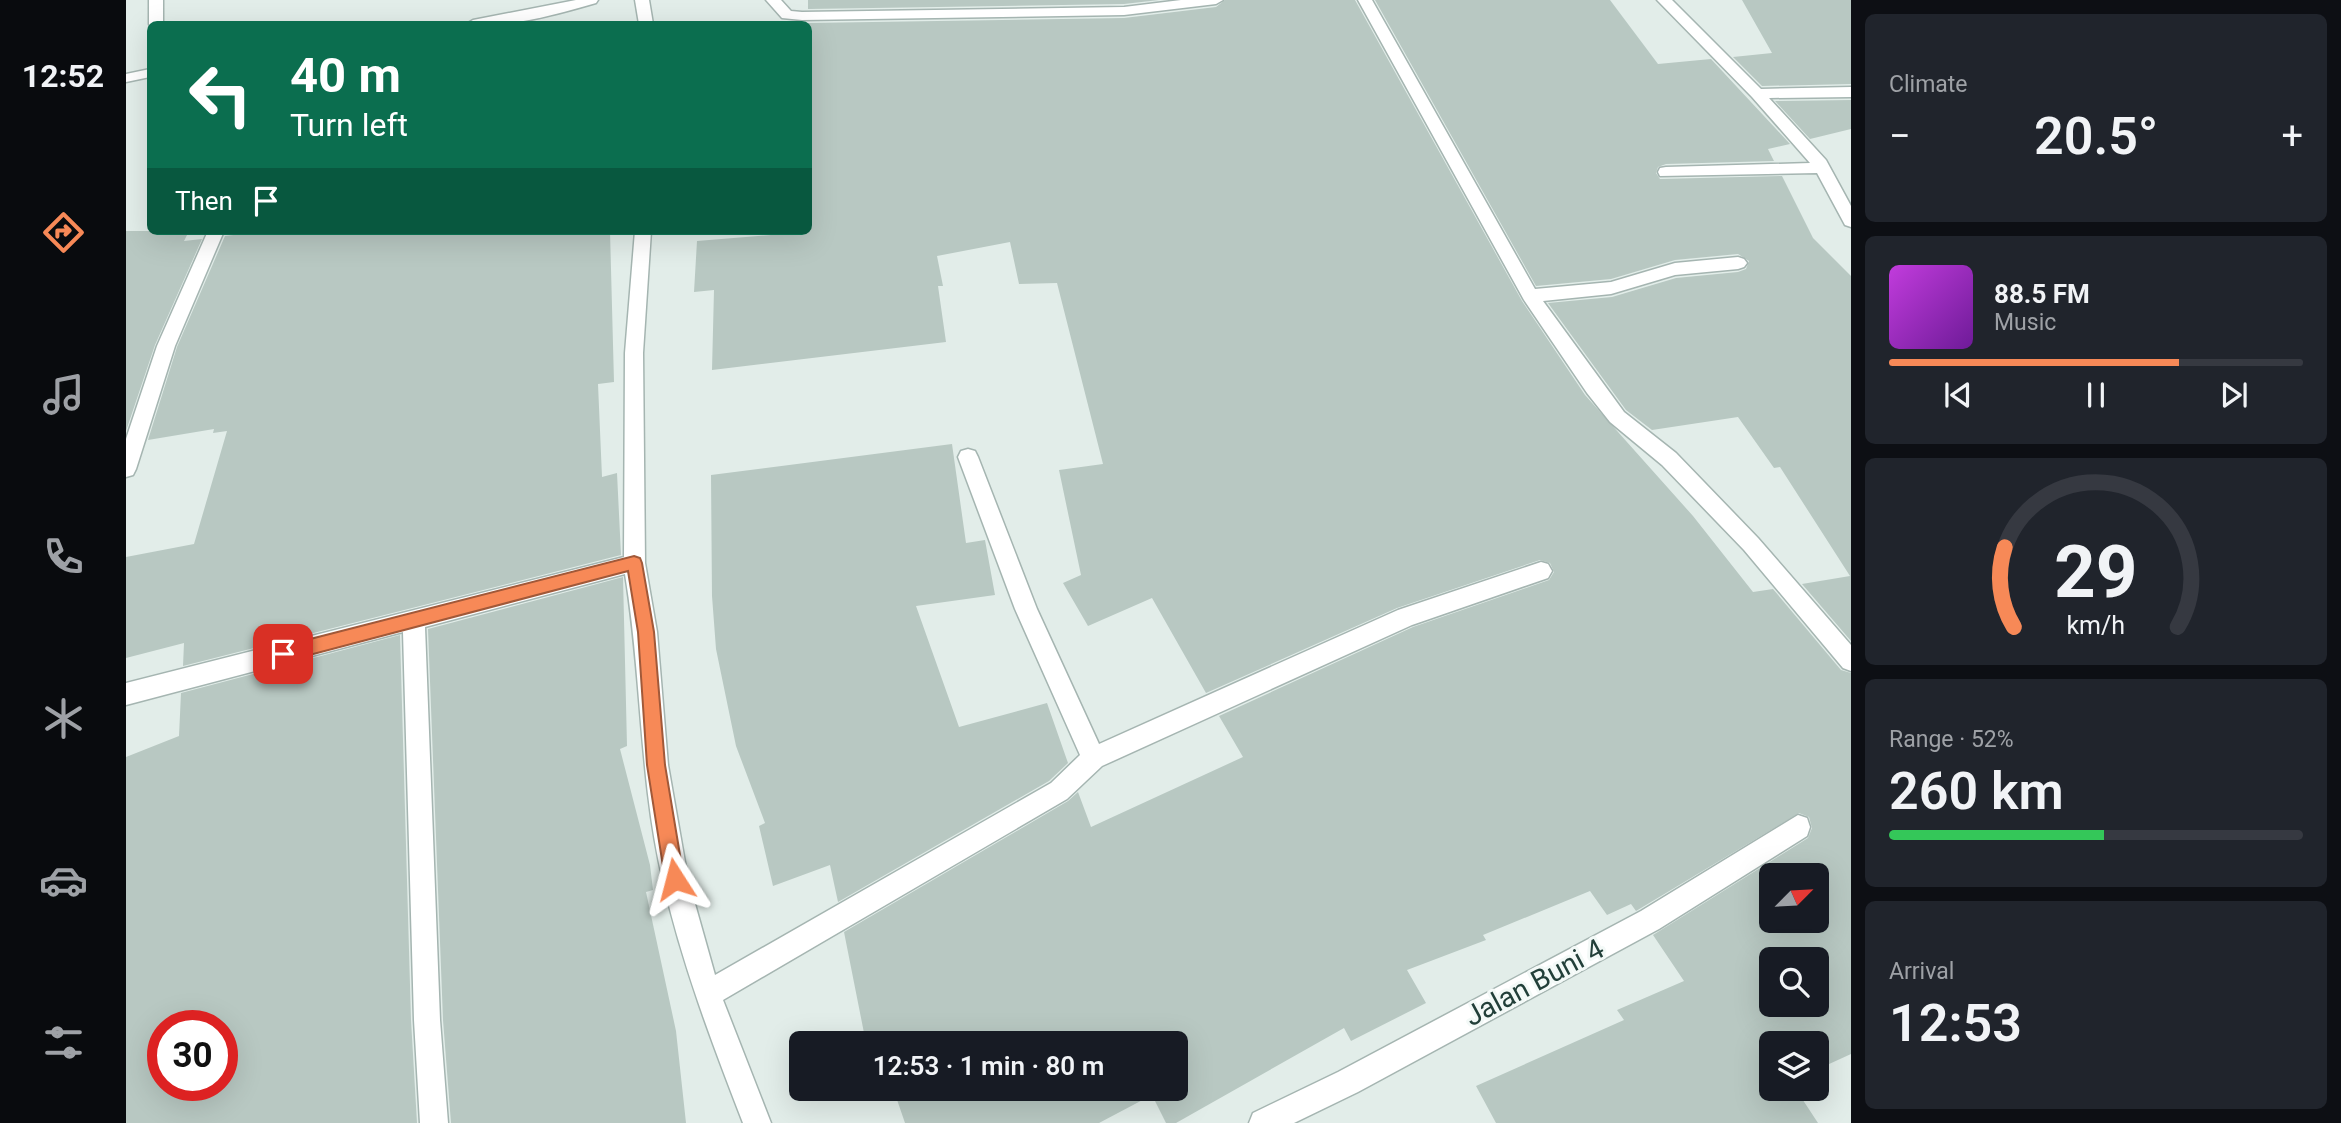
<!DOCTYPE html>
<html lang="en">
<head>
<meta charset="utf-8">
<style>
  body { margin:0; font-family:Roboto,sans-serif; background:#20242c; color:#f1f3f6; height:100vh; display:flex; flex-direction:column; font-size:26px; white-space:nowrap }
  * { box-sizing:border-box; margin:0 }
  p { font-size:23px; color:#9ea1a6 }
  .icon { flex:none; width:38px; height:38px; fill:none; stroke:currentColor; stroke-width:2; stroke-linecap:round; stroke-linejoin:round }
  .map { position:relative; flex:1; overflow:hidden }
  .sheet { display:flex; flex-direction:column; gap:14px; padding:14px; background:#0d0f14; width:490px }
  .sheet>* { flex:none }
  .banner { position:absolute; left:21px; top:21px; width:665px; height:214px; border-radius:10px; box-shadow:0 7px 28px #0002; background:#0b6e4f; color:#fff; overflow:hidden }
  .needle { width:46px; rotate:66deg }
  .fabs { position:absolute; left:1633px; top:863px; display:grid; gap:14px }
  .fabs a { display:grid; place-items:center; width:70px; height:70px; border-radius:10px; background:#171b24; box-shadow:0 7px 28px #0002; font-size:35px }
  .speed { position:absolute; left:21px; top:1010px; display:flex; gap:14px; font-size:35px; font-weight:700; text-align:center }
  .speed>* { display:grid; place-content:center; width:91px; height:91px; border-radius:50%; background:#171b24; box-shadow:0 7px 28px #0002; line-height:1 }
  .speed .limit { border:10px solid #d22; background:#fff; color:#111 }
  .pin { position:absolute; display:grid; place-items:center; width:60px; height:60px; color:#fff; margin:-30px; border-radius:14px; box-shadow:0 4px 10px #0006 }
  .me { position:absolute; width:77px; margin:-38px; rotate:351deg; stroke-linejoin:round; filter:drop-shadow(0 0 5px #0008) }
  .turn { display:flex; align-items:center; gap:24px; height:147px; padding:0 28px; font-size:32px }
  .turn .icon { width:91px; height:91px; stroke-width:2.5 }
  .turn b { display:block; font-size:49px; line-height:60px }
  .then { display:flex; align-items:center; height:66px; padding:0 28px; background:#0003; gap:14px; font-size:26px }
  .big { font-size:52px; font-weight:600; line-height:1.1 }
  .sheet .widget { flex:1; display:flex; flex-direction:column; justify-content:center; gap:10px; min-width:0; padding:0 24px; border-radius:10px; background:#20242c }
  .sheet .dial { align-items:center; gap:0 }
  .dial svg { height:182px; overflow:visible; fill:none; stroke:#363941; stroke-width:7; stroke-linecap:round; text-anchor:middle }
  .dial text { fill:#f1f3f6; stroke:none }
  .song { display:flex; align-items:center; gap:21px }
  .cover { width:84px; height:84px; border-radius:10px; background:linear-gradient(135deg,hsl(290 70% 55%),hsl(280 70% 35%)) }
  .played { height:7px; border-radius:4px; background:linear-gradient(90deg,#f78957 70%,#363941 70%) }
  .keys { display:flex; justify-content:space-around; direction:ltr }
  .heat { display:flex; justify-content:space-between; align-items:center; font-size:38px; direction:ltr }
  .charge { height:10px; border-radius:5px; background:linear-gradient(90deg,#34c759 52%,#363941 0) }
  .trip { position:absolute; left:663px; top:1031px; width:399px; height:70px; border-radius:10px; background:#171b24; box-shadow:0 7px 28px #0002; font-weight:600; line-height:70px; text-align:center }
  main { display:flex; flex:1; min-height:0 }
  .menu { display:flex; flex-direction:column; width:126px; justify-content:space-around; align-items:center; background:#090b0e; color:#9ea1a6 }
  .menu .icon { width:49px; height:49px }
  .menu .selected { color:#f78957 }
  .menu b { font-size:32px; color:#f1f3f6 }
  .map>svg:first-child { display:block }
  .building { fill:#b8c8c2; fill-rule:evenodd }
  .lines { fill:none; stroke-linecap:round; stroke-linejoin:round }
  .street-casing { stroke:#a5b5b1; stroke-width:3 }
  .street { fill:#fff; fill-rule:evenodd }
  .route { fill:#f78957; stroke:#a15939; stroke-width:2 }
  .labels { text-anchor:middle; stroke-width:6; stroke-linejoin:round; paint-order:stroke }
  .near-street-label { font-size:28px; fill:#223f39; stroke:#f3f9f7 }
</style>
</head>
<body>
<main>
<nav class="menu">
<b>12:52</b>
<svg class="icon selected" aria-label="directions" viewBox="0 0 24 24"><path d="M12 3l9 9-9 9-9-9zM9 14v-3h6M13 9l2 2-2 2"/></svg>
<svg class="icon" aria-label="music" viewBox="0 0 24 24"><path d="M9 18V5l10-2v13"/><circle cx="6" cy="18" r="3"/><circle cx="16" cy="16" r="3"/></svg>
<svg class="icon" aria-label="phone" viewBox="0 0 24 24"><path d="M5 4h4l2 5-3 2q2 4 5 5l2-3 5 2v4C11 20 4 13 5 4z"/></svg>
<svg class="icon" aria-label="climate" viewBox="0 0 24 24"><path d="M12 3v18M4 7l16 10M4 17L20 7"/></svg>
<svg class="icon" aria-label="car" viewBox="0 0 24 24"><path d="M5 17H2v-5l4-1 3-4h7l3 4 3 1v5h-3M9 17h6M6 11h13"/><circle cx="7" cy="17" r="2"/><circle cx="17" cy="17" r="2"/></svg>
<svg class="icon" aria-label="filters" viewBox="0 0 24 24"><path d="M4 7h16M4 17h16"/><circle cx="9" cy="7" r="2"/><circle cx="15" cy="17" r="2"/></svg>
</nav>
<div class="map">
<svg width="1725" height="1123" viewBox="0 0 1725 1123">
  <rect width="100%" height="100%" fill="#e2ede9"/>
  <!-- building -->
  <g class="building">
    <polygon points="682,0 1033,0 998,4 682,9"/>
    <path d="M1099,0h130l167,301 63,94 108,121 60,76 20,-3 68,81 10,3v381l-35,16v-27h-45v45h24l23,35h-322l-20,-37 148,-66 -7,-10 67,-29 -31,-46 155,-97 4,-10 -3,-11 -10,-4 -163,98 -5,-7 -24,11 -17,-24 -107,44 3,5 -79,30 19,33 -75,38 -7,-13 -168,95h-10l-14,-28 -53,28h-194l-12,-35h283v-45h-310l-22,-111 224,-131 10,-9 13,35 152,-70 -24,-41 194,-89 136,-47 5,-8 -4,-9 -10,-3 -143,48 -191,85 -54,-95 -64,28 -25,-43 18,-8 -22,-105 44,-6 -46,-181 -38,1 -9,-42 -73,14 6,30h-5l8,56 -234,28 2,-80 -20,2 3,-51 111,-9v-209l316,-5 92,-11zM1645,875h45v45h-45zM1645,959h45v45h-45z"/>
    <polygon points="1249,0 1484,0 1532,64 1585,59 1664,144 1642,149 1648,161 1540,164 1532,167 1530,173 1534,179 1656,176 1687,238 1725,276 1725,641 1676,584 1724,576 1654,467 1648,468 1612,417 1526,430 1500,410 1422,303 1486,297 1550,278 1612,272 1620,269 1623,261 1612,254 1549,260 1485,279 1410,286"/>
    <polygon points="1616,0 1725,0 1725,84 1636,86 1607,57 1646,53"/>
    <polygon points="1725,100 1725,129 1684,139 1649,101"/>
    <polygon points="0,231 63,231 58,241 76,239 29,345 0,431"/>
    <polygon points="140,231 484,231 488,382 472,384 476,477 491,473 495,555 57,666 58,643 0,658 0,557 68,544 101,431 87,433 88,429 22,440 51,347 99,236"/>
    <polygon points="826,444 840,543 859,540 869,595 790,606 833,727 921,703 942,763 923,781 712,902 704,865 647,886 633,826 639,823 610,746 590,649 586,596 585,475"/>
    <polygon points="497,577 501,746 494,749 524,865 527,890 520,892 550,1031 560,1123 325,1123 317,1020 302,629"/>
    <path d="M274,635l11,385 6,103h-291v-366l53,-21 2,-43zM37,1026h59v59h-59z"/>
  </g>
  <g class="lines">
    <defs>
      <g id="street">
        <polygon points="23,0 37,0 37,24 24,26 23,24"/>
        <path d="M450,0h22l-2,3c-41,12 -87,25 -130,21l7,-4z"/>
        <polygon points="509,0 523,0 527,24 513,24"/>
        <polygon points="640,0 655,0 665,11 676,12 998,7 1055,0 1097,0 1090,4 998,15 676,20 656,18"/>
        <polygon points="1232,0 1246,0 1409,289 1485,282 1549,263 1612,257 1618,259 1621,263 1618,267 1612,269 1549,275 1485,294 1417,301 1498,412 1550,453 1632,538 1725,645 1725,671 1717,668 1618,550 1536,465 1484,422 1461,393 1398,300"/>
        <polygon points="1531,0 1546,0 1635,89 1725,87 1725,97 1643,98 1700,160 1725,206 1725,227 1719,225 1691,173 1534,176 1532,172 1534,168 1540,167 1684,163 1626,97"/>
        <polygon points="24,69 24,77 0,82 0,74"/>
        <polygon points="82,231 98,231 49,346 10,469 7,475 0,477 0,439 31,346"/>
        <path d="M509,231h16l-8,122 2,210 12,69 11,133 20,114 27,96 336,-192 29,-28 -65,-146 -57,-152 3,-6 7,-2 7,2 3,6 59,152 62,135 299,-134 143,-48 7,2 4,7 -4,7 -136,47 -310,141 -35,33 -344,201 48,123h-28c-31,-80 -61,-159 -80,-242 -24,-101 -21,-205 -38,-307l-200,53 15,393 8,103h-28l-6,-103 -11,-388 -277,73v-22l498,-126 1,-204z"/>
        <polygon points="1672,815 1681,818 1684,827 1681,836 1533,929 1232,1092 1168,1123 1123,1123 1127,1113 1212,1072 1515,911"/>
      </g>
    </defs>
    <!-- street casing -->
    <use href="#street" class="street-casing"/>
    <!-- street -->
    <use href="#street" class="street"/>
  </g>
  <!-- route -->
  <polygon class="route" points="508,556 514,558 516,563 528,632 539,765 558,879 556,886 549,889 542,886 539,879 521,765 512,632 502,571 157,662 151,659 149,654 151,649 157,646"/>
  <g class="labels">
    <!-- near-street labels -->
    <g class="near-street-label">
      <text transform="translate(1408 982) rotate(-28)" y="10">Jalan Buni 4</text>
    </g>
  </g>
</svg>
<div class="fabs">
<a><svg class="needle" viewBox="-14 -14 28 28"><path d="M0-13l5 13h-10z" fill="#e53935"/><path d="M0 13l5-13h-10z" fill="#9ea1a6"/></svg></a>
<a><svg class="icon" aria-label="search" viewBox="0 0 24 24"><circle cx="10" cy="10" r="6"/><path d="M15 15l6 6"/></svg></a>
<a><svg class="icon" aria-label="layers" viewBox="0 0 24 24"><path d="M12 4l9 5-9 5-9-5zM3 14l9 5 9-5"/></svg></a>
</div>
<div class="speed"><div class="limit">30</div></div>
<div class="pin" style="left:157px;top:654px;background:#d93025"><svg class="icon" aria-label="arrive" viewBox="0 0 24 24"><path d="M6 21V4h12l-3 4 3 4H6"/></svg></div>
<svg class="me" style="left:549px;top:879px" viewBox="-20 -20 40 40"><path d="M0-17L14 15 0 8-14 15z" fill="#f78957" stroke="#fff" stroke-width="4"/></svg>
<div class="trip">12:53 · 1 min · 80 m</div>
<div class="banner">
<div class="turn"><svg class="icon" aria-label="left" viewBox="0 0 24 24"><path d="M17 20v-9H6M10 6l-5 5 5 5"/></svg><div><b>40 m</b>Turn left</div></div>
<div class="then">Then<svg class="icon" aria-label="arrive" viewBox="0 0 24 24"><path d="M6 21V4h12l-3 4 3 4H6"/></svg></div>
</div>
</div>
<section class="sheet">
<div class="widget"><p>Climate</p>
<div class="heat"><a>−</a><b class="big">20.5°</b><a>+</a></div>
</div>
<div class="widget">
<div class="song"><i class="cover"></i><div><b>88.5 FM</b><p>Music</p></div></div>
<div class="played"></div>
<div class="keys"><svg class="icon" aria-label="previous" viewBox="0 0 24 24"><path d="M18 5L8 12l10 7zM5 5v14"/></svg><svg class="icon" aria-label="pause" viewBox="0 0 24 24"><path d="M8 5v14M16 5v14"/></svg><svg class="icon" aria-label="next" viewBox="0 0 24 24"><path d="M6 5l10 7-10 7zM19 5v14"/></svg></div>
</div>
<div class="widget dial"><svg viewBox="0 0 100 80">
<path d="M14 69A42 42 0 1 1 86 69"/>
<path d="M14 69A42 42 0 0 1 10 34" stroke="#f78957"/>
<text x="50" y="56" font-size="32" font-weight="700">29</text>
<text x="50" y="72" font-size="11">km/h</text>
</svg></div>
<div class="widget"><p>Range · 52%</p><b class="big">260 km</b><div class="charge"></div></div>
<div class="widget"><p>Arrival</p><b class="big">12:53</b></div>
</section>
</main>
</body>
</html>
